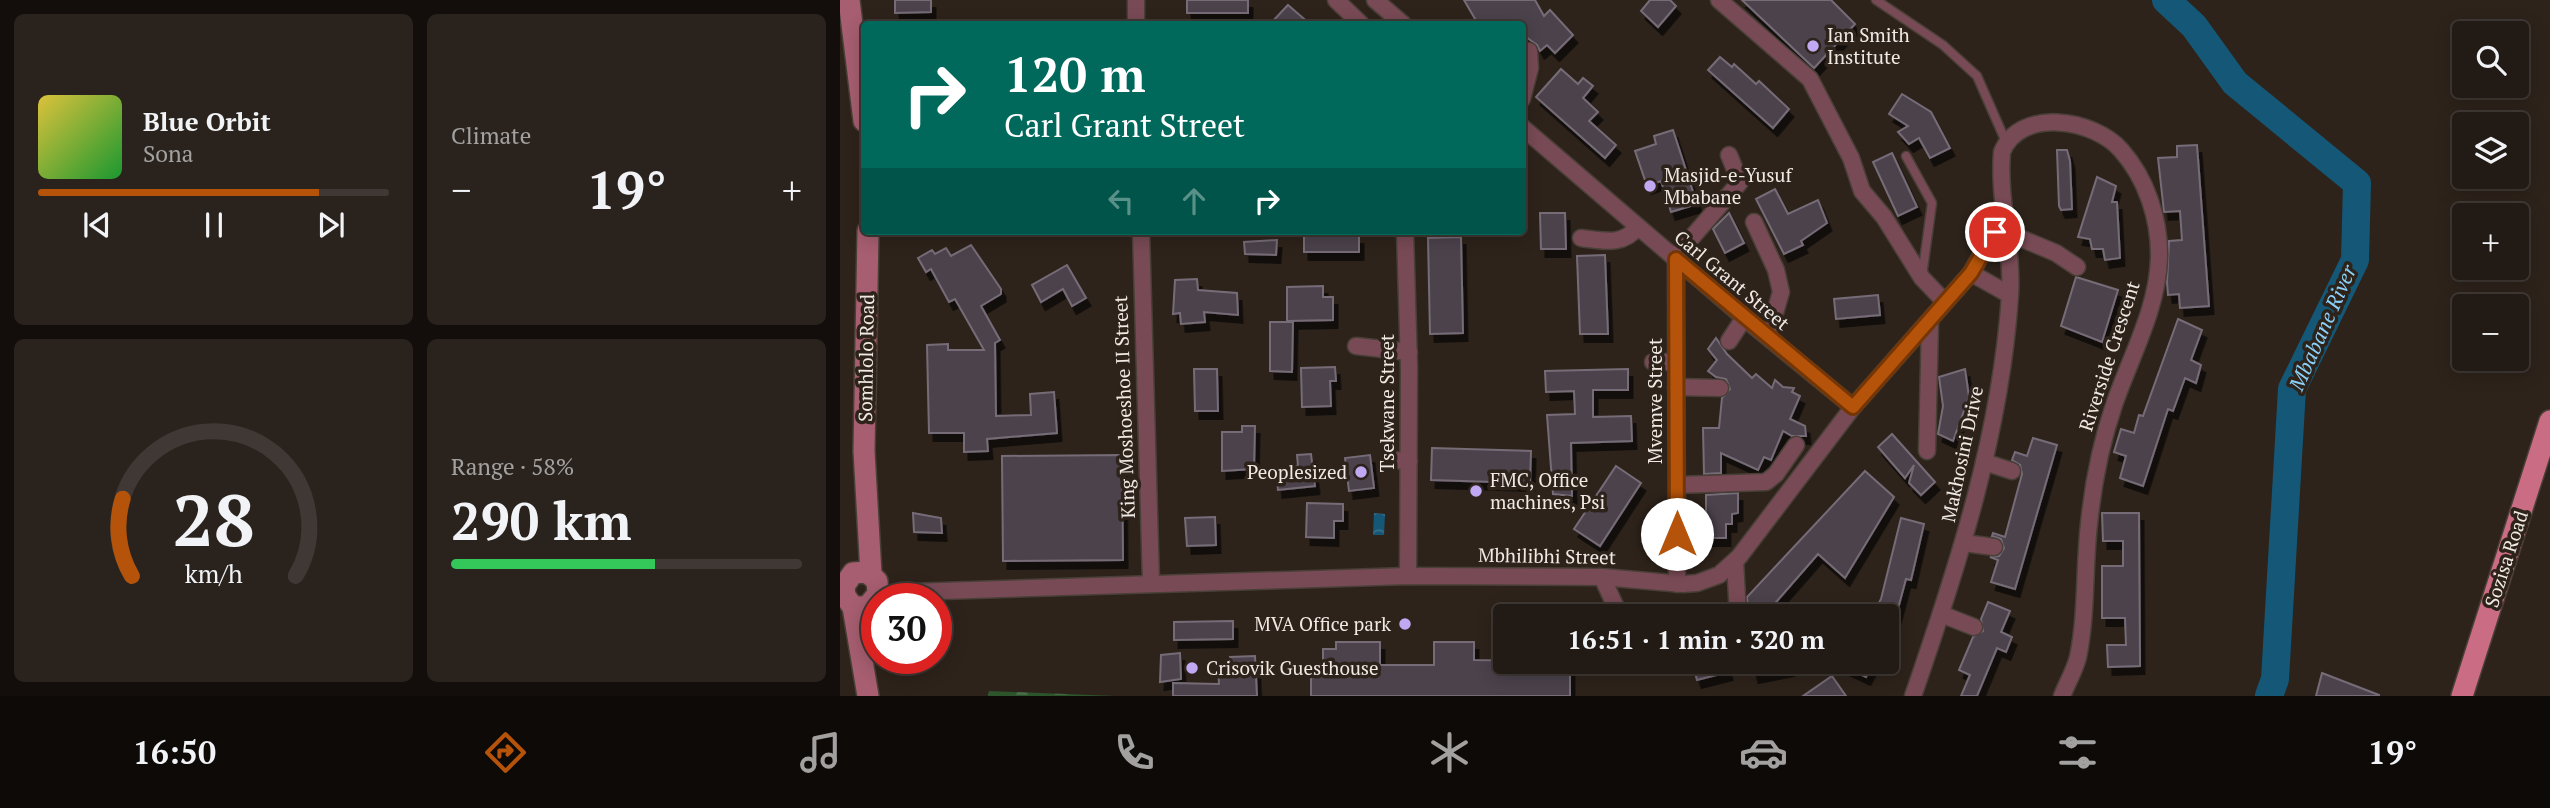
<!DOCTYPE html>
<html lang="en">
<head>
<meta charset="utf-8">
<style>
  body { margin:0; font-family:"PT Serif",serif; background:#2a231d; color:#f1f3f6; height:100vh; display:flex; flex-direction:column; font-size:26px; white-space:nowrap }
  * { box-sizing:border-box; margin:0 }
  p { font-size:23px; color:#a2a1a0 }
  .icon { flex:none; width:38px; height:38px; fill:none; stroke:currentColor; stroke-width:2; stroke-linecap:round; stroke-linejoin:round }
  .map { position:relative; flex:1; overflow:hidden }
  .panel { display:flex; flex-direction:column; gap:14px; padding:14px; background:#130e0b; width:840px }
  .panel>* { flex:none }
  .banner { position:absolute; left:21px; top:21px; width:665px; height:214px; border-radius:7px; box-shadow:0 4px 18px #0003,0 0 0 2px #3f3834; background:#00695c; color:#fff; overflow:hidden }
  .tools { position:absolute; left:1612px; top:21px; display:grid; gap:14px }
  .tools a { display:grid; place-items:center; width:77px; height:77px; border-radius:7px; background:#221a14; box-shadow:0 4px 18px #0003,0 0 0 2px #3f3834; font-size:35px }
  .speed { position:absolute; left:21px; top:583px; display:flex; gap:14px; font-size:35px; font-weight:700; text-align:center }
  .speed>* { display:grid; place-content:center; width:91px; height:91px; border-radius:50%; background:#221a14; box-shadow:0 4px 18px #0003,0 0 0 2px #3f3834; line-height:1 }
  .speed .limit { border:10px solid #d22; background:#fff; color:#111 }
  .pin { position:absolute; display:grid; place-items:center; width:60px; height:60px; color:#fff; margin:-30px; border:4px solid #fff; border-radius:50%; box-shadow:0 2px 7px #0007 }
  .me { position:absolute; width:77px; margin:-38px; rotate:0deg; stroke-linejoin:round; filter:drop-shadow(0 0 5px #0008) }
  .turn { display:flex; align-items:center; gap:24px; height:147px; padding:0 28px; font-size:32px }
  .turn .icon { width:91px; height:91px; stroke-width:2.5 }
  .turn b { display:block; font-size:49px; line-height:60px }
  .lanes { display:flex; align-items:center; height:66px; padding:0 28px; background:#0003; justify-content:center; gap:35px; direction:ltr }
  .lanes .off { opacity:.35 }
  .big { font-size:52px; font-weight:800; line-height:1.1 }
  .panel .tile { flex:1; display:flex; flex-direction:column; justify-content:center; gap:10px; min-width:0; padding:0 24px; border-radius:10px; background:#2a231d }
  .panel .dial { align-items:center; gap:0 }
  .dial svg { height:182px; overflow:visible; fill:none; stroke:#3f3834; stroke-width:7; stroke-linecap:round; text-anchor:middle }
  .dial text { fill:#f1f3f6; stroke:none }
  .song { display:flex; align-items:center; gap:21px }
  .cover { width:84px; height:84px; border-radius:10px; background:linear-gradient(135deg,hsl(50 70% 55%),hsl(130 70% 35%)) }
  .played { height:7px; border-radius:4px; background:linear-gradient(90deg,#b45309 80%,#3f3834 80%) }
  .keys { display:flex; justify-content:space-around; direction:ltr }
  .heat { display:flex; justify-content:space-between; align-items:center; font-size:38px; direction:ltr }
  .charge { height:10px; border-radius:5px; background:linear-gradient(90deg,#34c759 58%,#3f3834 0) }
  .panel .tiles { flex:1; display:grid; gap:14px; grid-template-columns:repeat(2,1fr) }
  .trip { position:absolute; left:653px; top:604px; width:406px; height:70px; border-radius:7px; background:#221a14; box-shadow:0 4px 18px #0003,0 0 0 2px #3f3834; font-weight:800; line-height:70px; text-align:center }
  .tab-bar { display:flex; height:112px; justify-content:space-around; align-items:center; background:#0e0a08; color:#a2a1a0 }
  .tab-bar .icon { width:49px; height:49px }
  .tab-bar .current { color:#b45309 }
  .tab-bar b { font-size:32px; color:#f1f3f6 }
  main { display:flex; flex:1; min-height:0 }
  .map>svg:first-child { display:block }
  .forest { fill:url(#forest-firs) }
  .water { fill:url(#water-waves) }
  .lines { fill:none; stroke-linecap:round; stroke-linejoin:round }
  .river { stroke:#155776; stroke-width:28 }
  .building { fill:#4b424c; stroke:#766c77; stroke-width:2; filter:url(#shadow) }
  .service-casing { stroke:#483f37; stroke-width:11 }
  .minor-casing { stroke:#483f37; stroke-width:19 }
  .secondary-casing { stroke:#483f37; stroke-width:24 }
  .primary-casing { stroke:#483f37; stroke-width:24 }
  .service { stroke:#784a55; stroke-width:8 }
  .minor { stroke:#784a55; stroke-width:16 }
  .secondary { stroke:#a65e70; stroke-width:21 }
  .primary { stroke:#ca6c84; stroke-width:21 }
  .route-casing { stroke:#753606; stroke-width:18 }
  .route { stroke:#b45309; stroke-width:12 }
  .poi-dot { fill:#c1a8f3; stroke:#2d231b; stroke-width:2.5 }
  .labels { text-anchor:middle; stroke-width:7; stroke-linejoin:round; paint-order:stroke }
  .poi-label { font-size:19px; fill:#f0e9e4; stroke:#2d231b; text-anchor:start }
  .street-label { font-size:19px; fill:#f0e9e4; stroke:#2d231b }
  .water-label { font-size:21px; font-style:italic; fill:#8bd0f8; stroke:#2d231b }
</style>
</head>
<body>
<main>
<section class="panel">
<div class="tiles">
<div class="tile">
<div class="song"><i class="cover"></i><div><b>Blue Orbit</b><p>Sona</p></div></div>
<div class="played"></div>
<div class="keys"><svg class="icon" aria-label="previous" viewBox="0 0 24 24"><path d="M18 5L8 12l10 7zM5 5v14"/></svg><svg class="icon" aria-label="pause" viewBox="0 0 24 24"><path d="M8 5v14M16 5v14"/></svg><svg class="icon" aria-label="next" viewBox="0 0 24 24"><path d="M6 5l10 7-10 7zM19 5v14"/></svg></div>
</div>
<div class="tile"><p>Climate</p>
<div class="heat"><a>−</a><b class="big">19°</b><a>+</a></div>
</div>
<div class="tile dial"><svg viewBox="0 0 100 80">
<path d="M14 69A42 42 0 1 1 86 69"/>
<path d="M14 69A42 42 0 0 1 10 35" stroke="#b45309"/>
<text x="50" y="56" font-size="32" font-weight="700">28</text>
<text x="50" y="72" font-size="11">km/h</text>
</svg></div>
<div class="tile"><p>Range · 58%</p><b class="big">290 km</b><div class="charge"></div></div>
</div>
</section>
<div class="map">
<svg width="1710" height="696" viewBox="0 0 1710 696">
  <defs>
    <pattern id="forest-firs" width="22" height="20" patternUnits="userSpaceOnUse" patternTransform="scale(1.75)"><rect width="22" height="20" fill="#2c552c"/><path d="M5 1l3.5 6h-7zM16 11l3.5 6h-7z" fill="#4b6d4a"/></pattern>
    <pattern id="water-waves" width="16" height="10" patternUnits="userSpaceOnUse" patternTransform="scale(1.75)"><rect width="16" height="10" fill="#155776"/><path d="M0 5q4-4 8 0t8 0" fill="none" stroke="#376f89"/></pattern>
    <filter id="shadow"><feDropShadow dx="4.5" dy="8" stdDeviation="0" flood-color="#0009"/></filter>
  </defs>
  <rect width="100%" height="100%" fill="#2d231b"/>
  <!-- forest -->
  <polygon class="forest" points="149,691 275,696 148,696"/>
  <!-- water -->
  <polygon class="water" points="534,513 545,514 544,535 533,535"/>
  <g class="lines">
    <!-- river -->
    <polyline class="river" points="1326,0 1354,26 1395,83 1517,183 1515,260 1452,389 1435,679 1429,696"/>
  </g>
  <!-- building -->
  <g class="building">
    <polygon points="55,0 91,0 91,12 55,13"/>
    <rect x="347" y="0" width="61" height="13"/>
    <polygon points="624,0 695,0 704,16 710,10 733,35 715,53 707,45 700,51 697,45 682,34 682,24 638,24"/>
    <polygon points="810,0 830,0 836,6 818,27 801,11"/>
    <polygon points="902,0 991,0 1015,24 974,68"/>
    <polygon points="448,5 470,24 430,24"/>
    <polygon points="880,57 892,67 894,64 916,84 919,81 949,109 933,128 868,70"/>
    <polygon points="721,69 738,84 743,78 753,86 743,98 758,112 749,121 776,145 765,158 696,97"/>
    <polygon points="1062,94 1091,112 1110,148 1090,158 1079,138 1069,144 1058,132 1068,126 1049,114"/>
    <polygon points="833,130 857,204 831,212 821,181 807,186 795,151 816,144 814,136"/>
    <polygon points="1357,145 1369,306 1340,308 1339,294 1328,295 1327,282 1329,241 1342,240 1340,211 1324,212 1318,158 1337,157 1337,146"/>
    <polygon points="1217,150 1227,150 1230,161 1232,209 1221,210 1219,206"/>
    <polygon points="1052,153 1077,207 1058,216 1033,162"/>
    <polygon points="1257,177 1276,186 1272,202 1277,202 1280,258 1265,260 1263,249 1252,249 1250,239 1238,237"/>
    <polygon points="935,189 948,214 978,200 987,223 961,241 963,245 944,254 916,199"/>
    <polygon points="700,213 725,213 726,249 701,249"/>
    <polygon points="889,213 904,243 885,253 873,229"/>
    <polygon points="464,235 519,236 519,252 464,252"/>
    <polygon points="621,237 623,333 590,334 588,238"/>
    <polygon points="437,240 436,255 405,254 404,242"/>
    <polygon points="131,245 161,289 161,294 141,306 160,340 155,343 156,416 191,415 190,394 214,392 217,433 147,439 148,451 124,452 124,433 89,433 87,345 108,344 108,350 144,350 115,299 109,302 91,269 86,272 78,258 92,250 95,254 106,248 111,256"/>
    <polygon points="765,255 768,334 740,334 737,256"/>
    <polygon points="227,265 246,298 232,306 223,289 201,302 192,285"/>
    <polygon points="1236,277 1278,290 1262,342 1221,326"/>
    <polygon points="357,279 358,290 397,293 398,315 364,312 365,322 341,324 340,313 333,314 335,280"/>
    <polygon points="483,286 483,297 493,297 493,320 447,321 447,287"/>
    <polygon points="1038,295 1040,315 996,319 994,299"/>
    <polygon points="1338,319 1362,330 1351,360 1361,365 1356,383 1345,378 1333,411 1328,409 1303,486 1280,478 1286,456 1274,452 1281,429 1294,433 1299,415 1303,416"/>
    <polygon points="430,322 453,322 452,372 430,371"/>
    <polygon points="876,338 887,354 912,378 916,374 932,388 935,380 943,387 954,388 952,392 960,396 950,419 965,426 966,436 952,436 943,431 931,460 924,457 918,470 881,453 881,473 864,474 863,428 879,428 882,398 890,389 886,379 876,377 868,371 877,360 868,349"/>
    <polygon points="495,367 496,381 490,381 491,406 462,407 461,368"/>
    <polygon points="354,369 377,369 378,411 355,411"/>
    <polygon points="788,369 788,390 753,390 753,417 791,416 792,441 731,443 732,496 713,494 707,415 735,414 734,391 706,392 705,371"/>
    <polygon points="1125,369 1129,397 1113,441 1098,434 1103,406 1099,377"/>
    <polygon points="402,426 415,426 414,469 382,471 382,432 402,432"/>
    <polygon points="1052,434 1095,482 1081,495 1069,483 1074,465 1065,478 1038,447"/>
    <polygon points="1193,438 1217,445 1175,589 1151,582 1158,560 1150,557 1159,556 1164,548 1161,539 1152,536 1153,533 1165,537 1182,474 1180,465 1172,460 1175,452 1187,456"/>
    <polygon points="592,448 691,451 690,483 591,480"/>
    <polygon points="471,454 475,486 438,490 436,468 458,466 457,455"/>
    <polygon points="282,455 283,560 163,561 162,456"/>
    <polygon points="530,455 534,488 509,491 505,458"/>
    <polygon points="776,466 801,483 760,546 734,529"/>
    <polygon points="1025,471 1054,497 1005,578 978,554 924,616 916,616 908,608 907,597"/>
    <polygon points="898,493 898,513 892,514 892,524 886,524 886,538 866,538 866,495"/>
    <polygon points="467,503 503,504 503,521 494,521 494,538 466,537"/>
    <polygon points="73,513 101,518 102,533 74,532"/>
    <polygon points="1262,513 1299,513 1300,666 1268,667 1267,645 1286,645 1285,618 1262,618 1262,566 1283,566 1283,541 1263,541"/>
    <polygon points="375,517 376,545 347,546 345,518"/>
    <polygon points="1061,518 1084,524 1071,580 1066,579 1056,616 1032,616 1041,599"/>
    <polygon points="1148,602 1170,611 1161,632 1172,637 1166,652 1157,648 1137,696 1121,696 1130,675 1119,670 1133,637 1143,631 1141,619"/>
    <polygon points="393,621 393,639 334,640 334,622"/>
    <polygon points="496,642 540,642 540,665 594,665 594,642 634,642 634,660 730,662 730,696 471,696 471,665 483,665 483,649 496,649"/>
    <polygon points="340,653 341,679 320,682 321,655"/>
    <polygon points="415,656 417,696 333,696 333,683 379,684 378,666 390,665 390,657"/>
    <polygon points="852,662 885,662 888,672 857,680"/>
    <polygon points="911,662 950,662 950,668 914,675"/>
    <polygon points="994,662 1034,662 1026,677"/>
    <polygon points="1482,673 1539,695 1539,696 1476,696"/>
    <polygon points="992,676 1006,696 963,696"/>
  </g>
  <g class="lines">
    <defs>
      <g id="service">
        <polyline points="1036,0 1103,45 1137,76 1166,142"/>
        <polyline points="1066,156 1092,203 1082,276"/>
      </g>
      <g id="minor">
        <polyline points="296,0 296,24"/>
        <polyline points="496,0 521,24"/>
        <polyline points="535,0 563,24"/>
        <polyline points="879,0 970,79 1011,158 1022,191 1044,217 1082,278 1104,301"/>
        <polyline points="682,99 690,68 689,51"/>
        <polyline points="682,127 914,326 1013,407"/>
        <polyline points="914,222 936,270 941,292 928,337"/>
        <polyline points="301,231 311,582"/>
        <polyline points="565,231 569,367 568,576"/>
        <polyline points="1168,233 1216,253 1237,267"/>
        <path d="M741,238c24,3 41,8 57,-11"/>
        <polyline points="834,258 900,182 889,155"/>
        <polyline points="836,259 837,584"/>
        <polyline points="1131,273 1170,295"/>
        <polyline points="889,341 904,318"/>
        <polyline points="516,346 569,352"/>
        <polyline points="813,362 836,362"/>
        <polyline points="836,387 880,388"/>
        <polyline points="1087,451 1090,322"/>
        <polyline points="551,460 569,461"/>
        <polyline points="1144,462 1172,471"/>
        <polyline points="837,485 926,482 936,474 956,445"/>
        <polyline points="1124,543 1154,547"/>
        <polyline points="895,561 898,616"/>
        <polyline points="762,577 780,616"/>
        <polyline points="36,598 71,592 568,576 762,577 843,584 857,583 879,575 899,557 1013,407 1131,273 1165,213"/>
        <polyline points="1101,614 1134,627"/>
        <polyline points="798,662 799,665"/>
        <path d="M1073,696c45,-130 88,-263 97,-401 3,-48 -12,-95 -8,-143 18,-45 92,-33 119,-2 25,28 39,69 38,108 -1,50 -29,100 -45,147 -13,38 -21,79 -25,119 -5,43 -2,90 -11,133 -3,13 -11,26 -16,39"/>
      </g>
      <g id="secondary">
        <polyline points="9,0 24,121"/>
        <polyline points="28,231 24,451 31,574"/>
        <polyline points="13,607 27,607 38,594 37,581 27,572 13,573 4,586 5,596 13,607 28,696"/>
      </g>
      <polyline id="primary" points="1622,696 1710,421"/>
    </defs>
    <!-- service casing -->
    <use href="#service" class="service-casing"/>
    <!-- minor casing -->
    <use href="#minor" class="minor-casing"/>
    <!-- secondary casing -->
    <use href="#secondary" class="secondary-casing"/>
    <!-- primary casing -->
    <use href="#primary" class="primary-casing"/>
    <!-- service -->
    <use href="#service" class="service"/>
    <!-- minor -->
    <use href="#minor" class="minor"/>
    <!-- secondary -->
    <use href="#secondary" class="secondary"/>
    <!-- primary -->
    <use href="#primary" class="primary"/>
  </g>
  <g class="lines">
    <defs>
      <polyline id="route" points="837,534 836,259 1013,407 1131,273 1155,232"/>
    </defs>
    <!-- route casing -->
    <use href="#route" class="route-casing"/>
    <!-- route -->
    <use href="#route" class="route"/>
  </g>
  <!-- markers -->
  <g class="poi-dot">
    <circle cx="973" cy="46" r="7"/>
    <circle cx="810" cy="186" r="7"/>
    <circle cx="521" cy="472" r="7"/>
    <circle cx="636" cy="491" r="7"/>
    <circle cx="565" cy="624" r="7"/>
    <circle cx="352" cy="668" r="7"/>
  </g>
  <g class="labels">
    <!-- poi labels -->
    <g class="poi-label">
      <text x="987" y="42">Ian Smith<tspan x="987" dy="22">Institute</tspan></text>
      <text x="824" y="182">Masjid-e-Yusuf<tspan x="824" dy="22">Mbabane</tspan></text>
      <text x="507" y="479" text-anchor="end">Peoplesized</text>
      <text x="650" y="487">FMC, Office<tspan x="650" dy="22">machines, Psi</tspan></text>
      <text x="551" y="631" text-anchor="end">MVA Office park</text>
      <text x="366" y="675">Crisovik Guesthouse</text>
    </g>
    <!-- street labels -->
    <g class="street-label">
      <text transform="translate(892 280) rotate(40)" y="7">Carl Grant Street</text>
      <text transform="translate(1269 356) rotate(-72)" y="7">Riverside Crescent</text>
      <text transform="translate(26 358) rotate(-89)" y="7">Somhlolo Road</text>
      <text transform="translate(815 401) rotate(-90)" y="7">Mvemve Street</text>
      <text transform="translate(547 403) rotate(-90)" y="7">Tsekwane Street</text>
      <text transform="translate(284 407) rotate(-92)" y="7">King Moshoeshoe II Street</text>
      <text transform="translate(1122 454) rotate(-78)" y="7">Makhosini Drive</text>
      <text transform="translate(707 556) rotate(1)" y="7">Mbhilibhi Street</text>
      <text transform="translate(1666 559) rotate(-72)" y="7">Sozisa Road</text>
    </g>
    <!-- water labels -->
    <g class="water-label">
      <text transform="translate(1483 328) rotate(-66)" y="7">Mbabane River</text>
    </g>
  </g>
</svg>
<div class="tools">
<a><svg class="icon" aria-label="search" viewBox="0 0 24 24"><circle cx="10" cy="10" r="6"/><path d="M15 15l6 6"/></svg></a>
<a><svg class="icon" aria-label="layers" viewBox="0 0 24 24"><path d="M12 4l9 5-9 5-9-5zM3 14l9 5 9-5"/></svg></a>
<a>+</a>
<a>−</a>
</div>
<div class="speed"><div class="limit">30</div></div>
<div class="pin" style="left:1155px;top:232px;background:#d93025"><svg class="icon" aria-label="arrive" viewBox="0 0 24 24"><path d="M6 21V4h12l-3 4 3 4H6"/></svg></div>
<svg class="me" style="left:837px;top:534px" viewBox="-20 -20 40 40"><circle r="19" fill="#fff"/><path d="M0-13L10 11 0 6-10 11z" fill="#b45309"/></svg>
<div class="trip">16:51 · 1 min · 320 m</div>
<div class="banner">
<div class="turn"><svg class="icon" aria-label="right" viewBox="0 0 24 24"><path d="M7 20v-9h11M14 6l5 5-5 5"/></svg><div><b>120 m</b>Carl Grant Street</div></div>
<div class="lanes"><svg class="icon off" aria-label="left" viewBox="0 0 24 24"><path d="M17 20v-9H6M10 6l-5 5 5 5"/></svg><svg class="icon off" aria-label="ahead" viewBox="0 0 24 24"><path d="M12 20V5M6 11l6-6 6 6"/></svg><svg class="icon" aria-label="right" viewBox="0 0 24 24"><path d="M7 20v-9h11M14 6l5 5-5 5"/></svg></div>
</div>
</div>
</main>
<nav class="tab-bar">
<b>16:50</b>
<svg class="icon current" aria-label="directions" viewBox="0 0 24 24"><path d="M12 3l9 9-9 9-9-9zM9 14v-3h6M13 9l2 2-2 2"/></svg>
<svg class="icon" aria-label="music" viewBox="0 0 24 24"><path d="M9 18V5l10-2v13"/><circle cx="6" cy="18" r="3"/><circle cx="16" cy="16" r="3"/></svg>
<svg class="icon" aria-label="phone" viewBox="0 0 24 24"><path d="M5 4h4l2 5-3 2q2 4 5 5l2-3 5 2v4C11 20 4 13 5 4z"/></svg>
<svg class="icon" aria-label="climate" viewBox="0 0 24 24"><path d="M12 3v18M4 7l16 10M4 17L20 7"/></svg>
<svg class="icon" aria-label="car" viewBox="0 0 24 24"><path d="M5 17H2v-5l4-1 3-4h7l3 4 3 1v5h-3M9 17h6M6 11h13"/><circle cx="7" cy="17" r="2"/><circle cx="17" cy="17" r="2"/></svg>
<svg class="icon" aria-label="filters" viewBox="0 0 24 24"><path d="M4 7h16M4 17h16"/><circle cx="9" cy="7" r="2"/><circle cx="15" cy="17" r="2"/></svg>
<b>19°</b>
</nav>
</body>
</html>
